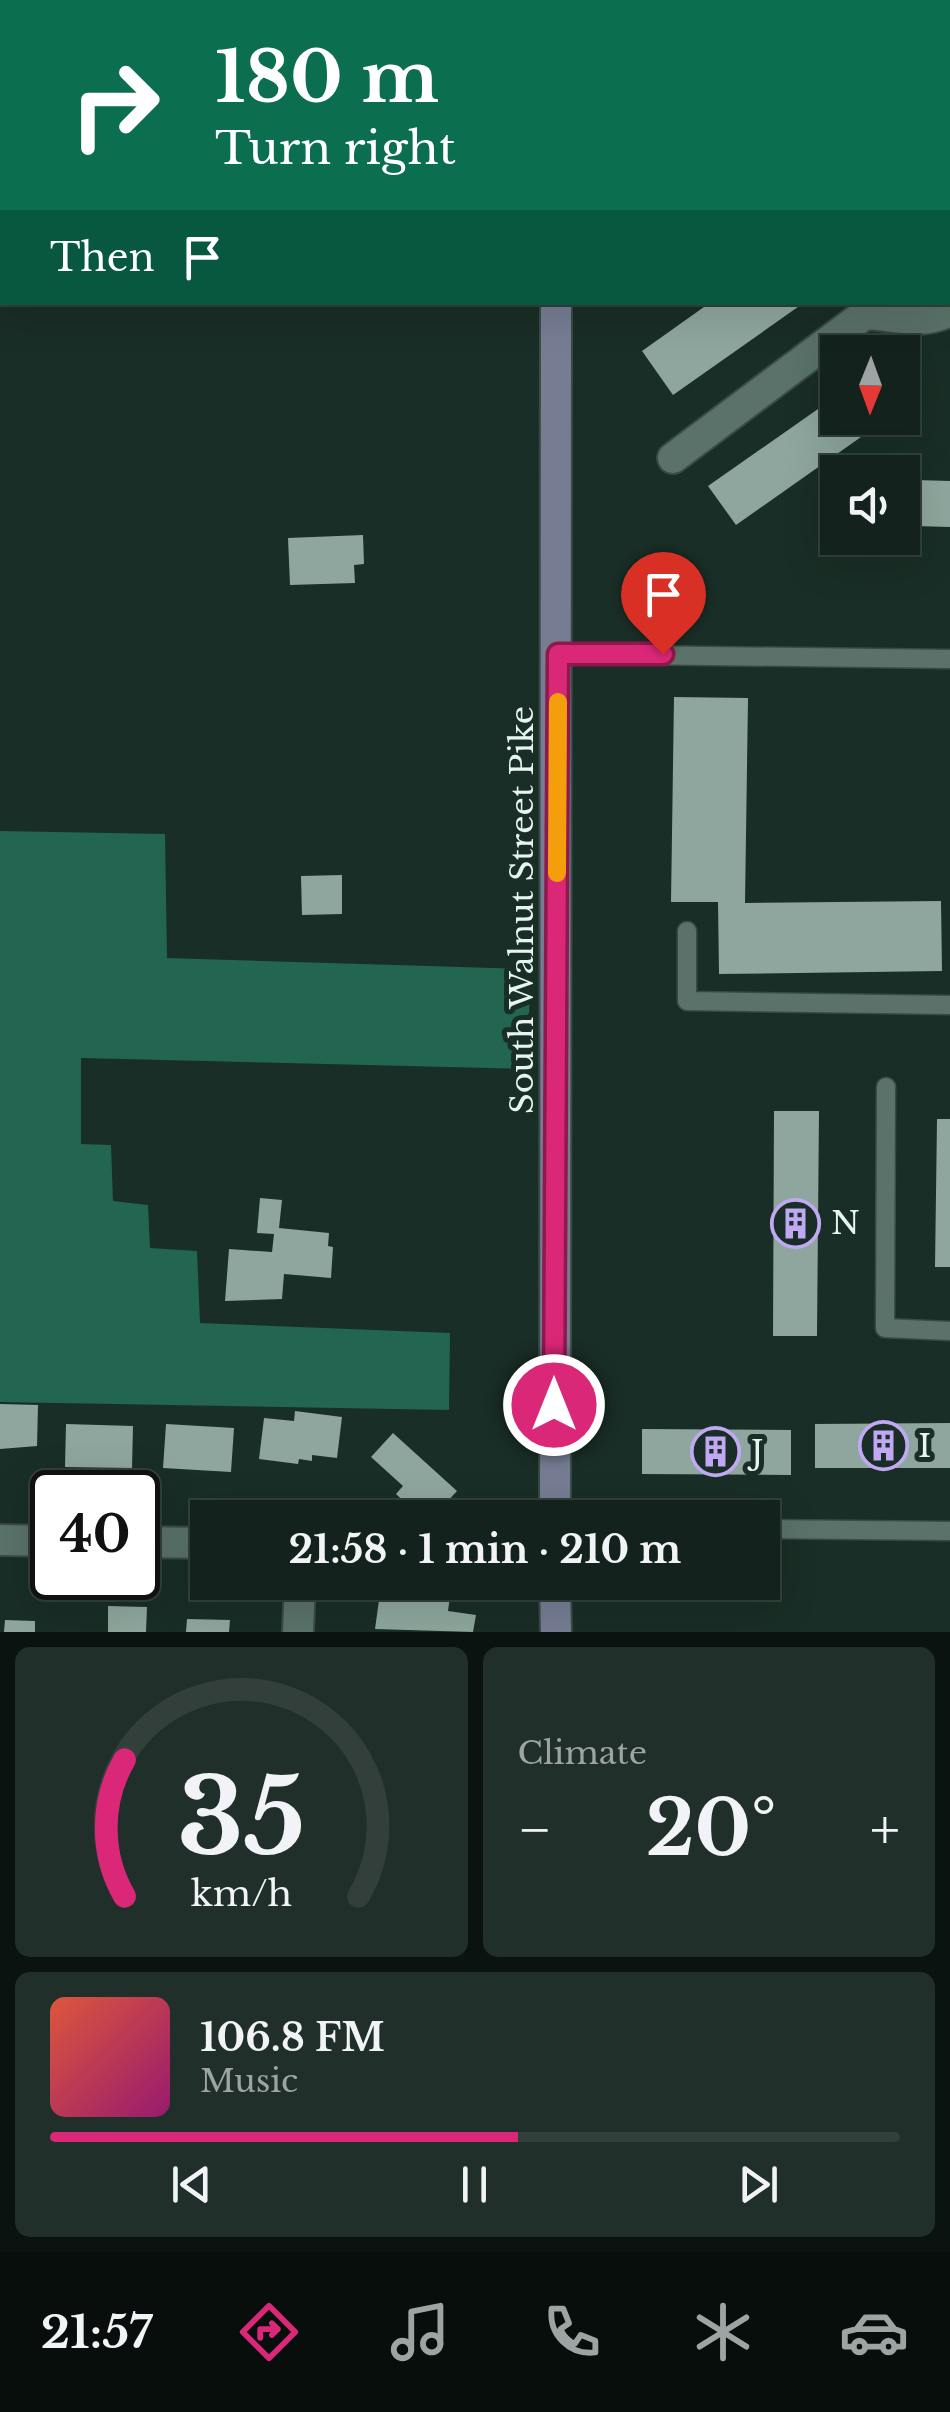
<!DOCTYPE html>
<html lang="en">
<head>
<meta charset="utf-8">
<style>
  body { margin:0; font-family:"Libre Baskerville",serif; background:#202f29; color:#f1f3f6; height:100vh; display:flex; flex-direction:column; font-size:38px; white-space:nowrap }
  * { box-sizing:border-box; margin:0 }
  p { font-size:32px; color:#9da4a3 }
  .icon { flex:none; width:55px; height:55px; fill:none; stroke:currentColor; stroke-width:2; stroke-linecap:round; stroke-linejoin:round }
  .map { position:relative; height:1632px; overflow:hidden }
  .panel { display:flex; flex-direction:column; gap:15px; padding:15px; background:#0a130f; flex:1 }
  .panel>* { flex:none }
  .top-card { position:absolute; left:0px; top:0px; width:950px; height:305px; box-shadow:0 10px 40px #0002,0 0 0 2px #323f3b; background:#0b6e4f; color:#fff; overflow:hidden }
  .needle { width:65px; rotate:181deg }
  .fabs { position:absolute; left:820px; top:335px; display:grid; gap:20px }
  .fabs a { display:grid; place-items:center; width:100px; height:100px; border-radius:0px; background:#13221c; box-shadow:0 10px 40px #0002,0 0 0 2px #323f3b; font-size:50px }
  .speed { position:absolute; left:30px; top:1470px; display:flex; gap:20px; font-size:50px; font-weight:700; text-align:center }
  .speed>* { display:grid; place-content:center; width:130px; height:130px; border-radius:50%; background:#13221c; box-shadow:0 10px 40px #0002,0 0 0 2px #323f3b; line-height:1 }
  .speed .limit { border:5px solid #111; border-radius:15px; background:#fff; color:#111 }
  .pin { position:absolute; display:grid; place-items:center; width:85px; height:85px; color:#fff; margin:-102px -42px; border-radius:50% 50% 50% 0; rotate:-45deg; box-shadow:0 0 10px #0007 }
  .pin .icon { rotate:45deg }
  .me { position:absolute; width:110px; margin:-55px; rotate:0deg; stroke-linejoin:round; filter:drop-shadow(0 0 8px #0008) }
  .turn { display:flex; align-items:center; gap:35px; height:210px; padding:0 50px; font-size:45px }
  .turn .icon { width:130px; height:130px; stroke-width:2.5 }
  .turn b { display:block; font-size:70px; line-height:85px }
  .then { display:flex; align-items:center; height:95px; padding:0 50px; background:#0003; gap:20px; font-size:38px }
  .big { font-size:75px; font-weight:700; line-height:1.1 }
  .panel .tile { flex:1; display:flex; flex-direction:column; justify-content:center; gap:15px; min-width:0; padding:0 35px; border-radius:15px; background:#202f29 }
  .panel .dial { align-items:center; gap:0 }
  .dial svg { height:260px; overflow:visible; fill:none; stroke:#323f3b; stroke-width:7; stroke-linecap:round; text-anchor:middle }
  .dial text { fill:#f1f3f6; stroke:none }
  .song { display:flex; align-items:center; gap:30px }
  .cover { width:120px; height:120px; border-radius:15px; background:linear-gradient(135deg,hsl(10 70% 55%),hsl(320 70% 35%)) }
  .played { height:10px; border-radius:5px; background:linear-gradient(90deg,#db2777 55%,#323f3b 55%) }
  .keys { display:flex; justify-content:space-around; direction:ltr }
  .heat { display:flex; justify-content:space-between; align-items:center; font-size:55px; direction:ltr }
  .panel .tiles { flex:1; display:grid; gap:15px; grid-template-columns:1fr 1fr }
  .tile:last-child { grid-column:span 2 }
  .trip { position:absolute; left:190px; top:1500px; width:590px; height:100px; border-radius:0px; background:#13221c; box-shadow:0 10px 40px #0002,0 0 0 2px #323f3b; font-weight:700; line-height:100px; text-align:center }
  .tab-bar { display:flex; height:160px; justify-content:space-around; align-items:center; background:#080e0b; color:#9da4a3 }
  .tab-bar .icon { width:70px; height:70px }
  .tab-bar .selected { color:#db2777 }
  .tab-bar b { font-size:45px; color:#f1f3f6 }
  .map>svg:first-child { display:block }
  .forest { fill:#226551 }
  .building { fill:#8ea69d }
  .lines { fill:none; stroke-linecap:round; stroke-linejoin:round }
  .lane-casing { stroke:#3a4b45; stroke-width:21 }
  .street-casing { stroke:#3a4b45; stroke-width:34 }
  .secondary-casing { stroke:#3a4b45; stroke-width:34 }
  .lane { stroke:#5a7269; stroke-width:18 }
  .street { stroke:#5a7269; stroke-width:30 }
  .secondary { stroke:#767d93; stroke-width:30 }
  .route-casing { stroke:#8e194d; stroke-width:25 }
  .route { stroke:#db2777; stroke-width:18 }
  .slow { stroke:#f59e0b; stroke-width:18 }
  .labels { text-anchor:middle; stroke-width:10; stroke-linejoin:round; paint-order:stroke }
  .street-label { font-size:32px; fill:#e7f4ef; stroke:#192e26 }
  .poi-label { font-size:32px; fill:#e7f4ef; stroke:#192e26; text-anchor:start }
</style>
</head>
<body>
<div class="map">
<svg width="950" height="1632" viewBox="0 0 950 1632">
  <rect width="100%" height="100%" fill="#192e26"/>
  <!-- forest -->
  <polygon class="forest" points="0,831 165,834 167,958 530,969 528,1069 81,1058 81,1144 111,1145 113,1201 148,1205 150,1248 197,1251 200,1323 450,1333 449,1410 0,1402"/>
  <!-- building -->
  <g class="building">
    <polygon points="711,302 805,302 673,395 642,351"/>
    <polygon points="902,374 918,396 902,407"/>
    <polygon points="838,395 838,418 888,418 736,525 708,486"/>
    <polygon points="915,480 950,481 950,527 914,526"/>
    <polygon points="363,535 364,564 354,565 355,583 290,585 288,538"/>
    <polygon points="674,697 748,698 745,903 941,901 942,971 719,974 718,902 671,902"/>
    <polygon points="342,875 342,914 302,915 301,876"/>
    <polygon points="774,1111 819,1111 817,1336 773,1336"/>
    <polygon points="937,1119 950,1119 950,1267 935,1267"/>
    <polygon points="260,1198 282,1200 279,1228 329,1233 328,1246 333,1247 331,1278 284,1274 282,1299 225,1301 229,1249 272,1252 274,1234 257,1233"/>
    <polygon points="0,1404 38,1405 37,1446 0,1449"/>
    <polygon points="295,1411 342,1417 337,1458 312,1455 312,1461 299,1459 298,1464 259,1459 264,1418 294,1421"/>
    <polygon points="950,1423 950,1468 815,1468 815,1424"/>
    <polygon points="66,1424 133,1426 132,1468 65,1467"/>
    <polygon points="166,1424 234,1428 231,1472 163,1468"/>
    <polygon points="642,1429 791,1430 791,1475 642,1474"/>
    <polygon points="393,1433 457,1491 432,1518 421,1518 396,1494 403,1486 371,1457"/>
    <polygon points="413,1582 452,1582 448,1611 476,1615 473,1632 375,1629 380,1593 410,1598"/>
    <polygon points="108,1606 147,1607 146,1632 108,1632"/>
    <polygon points="187,1619 230,1620 229,1632 186,1632"/>
    <polygon points="5,1620 35,1621 35,1632 4,1632"/>
  </g>
  <g class="lines">
    <defs>
      <g id="lane">
        <polyline points="948,157 950,161"/>
        <polyline points="558,654 950,659"/>
        <polyline points="687,931 687,1001 950,1005"/>
        <polyline points="886,1087 885,1328 950,1331"/>
        <polyline points="762,1529 950,1531"/>
      </g>
      <g id="street">
        <path d="M673,458l192,-144c32,1 55,12 85,-3"/>
        <polyline points="0,1540 52,1541"/>
        <polyline points="138,1542 208,1543"/>
        <polyline points="298,1632 300,1582"/>
      </g>
      <g id="secondary">
        <polyline points="556,0 556,2"/>
        <polyline points="555,1518 556,302"/>
        <polyline points="555,1582 556,1632"/>
      </g>
    </defs>
    <!-- lane casing -->
    <use href="#lane" class="lane-casing"/>
    <!-- street casing -->
    <use href="#street" class="street-casing"/>
    <!-- secondary casing -->
    <use href="#secondary" class="secondary-casing"/>
    <!-- lane -->
    <use href="#lane" class="lane"/>
    <!-- street -->
    <use href="#street" class="street"/>
    <!-- secondary -->
    <use href="#secondary" class="secondary"/>
  </g>
  <g class="lines">
    <defs>
      <polyline id="route" points="554,1405 558,654 663,654"/>
    </defs>
    <!-- route casing -->
    <use href="#route" class="route-casing"/>
    <!-- route -->
    <use href="#route" class="route"/>
    <!-- slow -->
    <polyline class="slow" points="557,873 558,702"/>
  </g>
  <!-- icons -->
  <defs>
    <symbol id="building-ring" viewBox="-11 -11 22 22"><circle r="9.5" fill="#192e26" stroke="#c1a8f3" stroke-width="1.5"/><path d="M-4-6H4V6H1V3H-1V6H-4ZM-2.5-4.3h1.7v1.8h-1.7ZM.8-4.3h1.7v1.8H.8ZM-2.5-1h1.7V.8h-1.7ZM.8-1h1.7V.8H.8Z" fill="#c1a8f3"/></symbol>
  </defs>
  <g fill-rule="evenodd">
    <use href="#building-ring" x="768" y="1196" width="55" height="55"/>
    <use href="#building-ring" x="856" y="1418" width="55" height="55"/>
    <use href="#building-ring" x="688" y="1424" width="55" height="55"/>
  </g>
  <g class="labels">
    <!-- street labels -->
    <g class="street-label">
      <text transform="translate(522 910) rotate(-90)" y="11">South Walnut Street Pike</text>
    </g>
    <!-- poi labels -->
    <g class="poi-label">
      <text x="831" y="1234">N</text>
      <text x="918" y="1457">I</text>
      <text x="751" y="1463">J</text>
    </g>
  </g>
</svg>
<div class="fabs">
<a><svg class="needle" viewBox="-14 -14 28 28"><path d="M0-13l5 13h-10z" fill="#e53935"/><path d="M0 13l5-13h-10z" fill="#9da4a3"/></svg></a>
<a><svg class="icon" aria-label="sound" viewBox="0 0 24 24"><path d="M4 9h4l5-4v14l-5-4H4zM17 9q2 3 0 6"/></svg></a>
</div>
<div class="speed"><div class="limit">40</div></div>
<div class="pin" style="left:663px;top:654px;background:#d93025"><svg class="icon" aria-label="arrive" viewBox="0 0 24 24"><path d="M6 21V4h12l-3 4 3 4H6"/></svg></div>
<svg class="me" style="left:554px;top:1405px" viewBox="-20 -20 40 40"><circle r="17" fill="#db2777" stroke="#fff" stroke-width="3"/><path d="M0-11L8 9 0 5-8 9z" fill="#fff"/></svg>
<div class="trip">21:58 · 1 min · 210 m</div>
<div class="top-card">
<div class="turn"><svg class="icon" aria-label="right" viewBox="0 0 24 24"><path d="M7 20v-9h11M14 6l5 5-5 5"/></svg><div><b>180 m</b>Turn right</div></div>
<div class="then">Then<svg class="icon" aria-label="arrive" viewBox="0 0 24 24"><path d="M6 21V4h12l-3 4 3 4H6"/></svg></div>
</div>
</div>
<section class="panel">
<div class="tiles">
<div class="tile dial"><svg viewBox="0 0 100 80">
<path d="M14 69A42 42 0 1 1 86 69"/>
<path d="M14 69A42 42 0 0 1 14 27" stroke="#db2777"/>
<text x="50" y="56" font-size="32" font-weight="700">35</text>
<text x="50" y="72" font-size="11">km/h</text>
</svg></div>
<div class="tile"><p>Climate</p>
<div class="heat"><a>−</a><b class="big">20°</b><a>+</a></div>
</div>
<div class="tile">
<div class="song"><i class="cover"></i><div><b>106.8 FM</b><p>Music</p></div></div>
<div class="played"></div>
<div class="keys"><svg class="icon" aria-label="previous" viewBox="0 0 24 24"><path d="M18 5L8 12l10 7zM5 5v14"/></svg><svg class="icon" aria-label="pause" viewBox="0 0 24 24"><path d="M8 5v14M16 5v14"/></svg><svg class="icon" aria-label="next" viewBox="0 0 24 24"><path d="M6 5l10 7-10 7zM19 5v14"/></svg></div>
</div>
</div>
</section>
<nav class="tab-bar">
<b>21:57</b>
<svg class="icon selected" aria-label="directions" viewBox="0 0 24 24"><path d="M12 3l9 9-9 9-9-9zM9 14v-3h6M13 9l2 2-2 2"/></svg>
<svg class="icon" aria-label="music" viewBox="0 0 24 24"><path d="M9 18V5l10-2v13"/><circle cx="6" cy="18" r="3"/><circle cx="16" cy="16" r="3"/></svg>
<svg class="icon" aria-label="phone" viewBox="0 0 24 24"><path d="M5 4h4l2 5-3 2q2 4 5 5l2-3 5 2v4C11 20 4 13 5 4z"/></svg>
<svg class="icon" aria-label="climate" viewBox="0 0 24 24"><path d="M12 3v18M4 7l16 10M4 17L20 7"/></svg>
<svg class="icon" aria-label="car" viewBox="0 0 24 24"><path d="M5 17H2v-5l4-1 3-4h7l3 4 3 1v5h-3M9 17h6M6 11h13"/><circle cx="7" cy="17" r="2"/><circle cx="17" cy="17" r="2"/></svg>
</nav>
</body>
</html>
